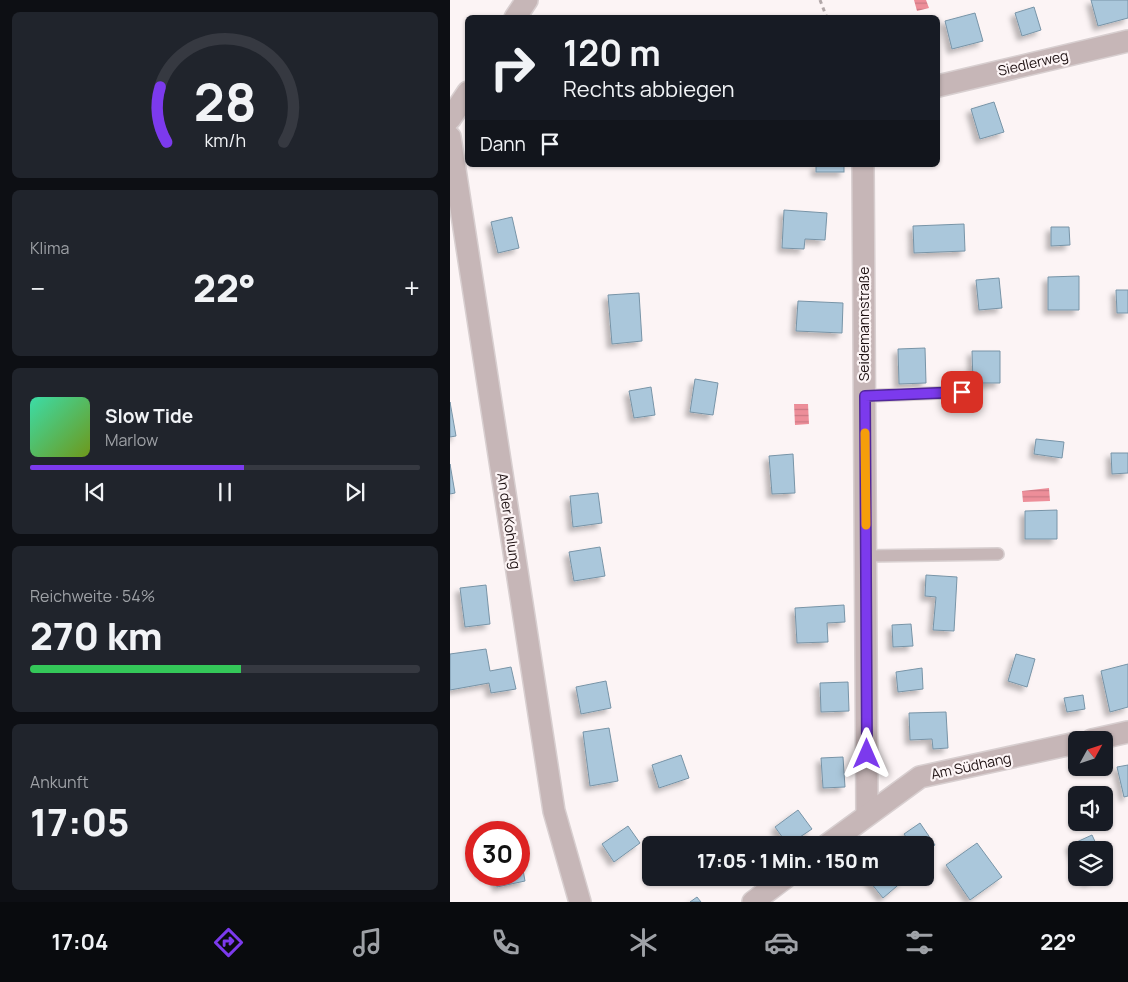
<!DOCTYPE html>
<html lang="de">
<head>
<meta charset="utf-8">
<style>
  body { margin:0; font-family:Manrope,sans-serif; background:#20242c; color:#f1f3f6; height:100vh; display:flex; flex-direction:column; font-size:19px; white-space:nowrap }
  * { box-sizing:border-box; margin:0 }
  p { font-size:16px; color:#9ea1a6 }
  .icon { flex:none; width:28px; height:28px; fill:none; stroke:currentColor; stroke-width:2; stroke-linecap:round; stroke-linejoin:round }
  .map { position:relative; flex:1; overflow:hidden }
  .side { display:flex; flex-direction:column; gap:12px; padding:12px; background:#0d0f14; width:450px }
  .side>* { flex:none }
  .top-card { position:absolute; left:15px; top:15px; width:475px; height:152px; border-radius:8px; box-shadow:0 1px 4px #0004; background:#171b24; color:#f1f3f6; overflow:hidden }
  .needle { width:32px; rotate:50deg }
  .controls { position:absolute; left:618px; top:731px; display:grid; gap:10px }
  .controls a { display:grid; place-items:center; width:45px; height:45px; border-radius:8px; background:#171b24; box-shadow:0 1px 4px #0004; font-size:25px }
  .speed { position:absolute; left:15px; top:821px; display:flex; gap:10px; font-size:25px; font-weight:700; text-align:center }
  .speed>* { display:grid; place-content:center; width:65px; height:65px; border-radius:50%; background:#171b24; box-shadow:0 1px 4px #0004; line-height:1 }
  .speed .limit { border:8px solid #d22; background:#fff; color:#111 }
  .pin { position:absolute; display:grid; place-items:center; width:42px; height:42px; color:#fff; margin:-21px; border-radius:10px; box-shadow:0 2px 8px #0006 }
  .me { position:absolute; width:55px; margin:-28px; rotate:0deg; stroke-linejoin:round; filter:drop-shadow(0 0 4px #0008) }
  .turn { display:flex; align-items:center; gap:18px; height:105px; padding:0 15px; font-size:22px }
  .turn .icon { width:65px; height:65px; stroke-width:2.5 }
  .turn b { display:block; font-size:35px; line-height:42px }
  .then { display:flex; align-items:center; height:48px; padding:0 15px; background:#0003; gap:10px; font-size:19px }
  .big { font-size:38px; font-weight:800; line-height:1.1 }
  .side .tile { flex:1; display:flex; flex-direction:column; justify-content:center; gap:8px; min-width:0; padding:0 18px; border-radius:8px; background:#20242c }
  .side .dial { align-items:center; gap:0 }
  .dial svg { height:130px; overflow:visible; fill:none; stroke:#363941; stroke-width:7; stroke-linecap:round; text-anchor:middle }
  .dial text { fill:#f1f3f6; stroke:none }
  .song { display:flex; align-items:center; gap:15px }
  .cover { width:60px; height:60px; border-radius:8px; background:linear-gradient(135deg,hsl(160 70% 55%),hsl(80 70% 35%)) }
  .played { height:5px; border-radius:2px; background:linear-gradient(90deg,#7c3aed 55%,#363941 55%) }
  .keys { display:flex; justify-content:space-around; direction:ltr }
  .heat { display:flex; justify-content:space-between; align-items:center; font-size:28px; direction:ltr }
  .charge { height:8px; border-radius:4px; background:linear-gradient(90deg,#34c759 54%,#363941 0) }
  .trip { position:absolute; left:192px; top:836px; width:292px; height:50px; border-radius:8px; background:#171b24; box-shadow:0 1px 4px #0004; font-weight:800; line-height:50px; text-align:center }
  .dock { display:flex; height:80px; justify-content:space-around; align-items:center; background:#090b0e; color:#9ea1a6 }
  .dock .icon { width:35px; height:35px }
  .dock .selected { color:#7c3aed }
  .dock b { font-size:22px; color:#f1f3f6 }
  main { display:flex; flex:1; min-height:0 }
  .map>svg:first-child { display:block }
  .water { fill:url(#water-rules) }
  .building { fill:#aac7db; stroke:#7894a7; filter:url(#shadow) }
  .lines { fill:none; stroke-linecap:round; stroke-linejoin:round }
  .service-casing { stroke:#d8cfd0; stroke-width:14 }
  .minor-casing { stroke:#d8cfd0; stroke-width:24 }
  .path { stroke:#b1a7a8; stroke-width:3; stroke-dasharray:4 4; stroke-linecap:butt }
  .service { stroke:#c6b6b7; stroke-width:11 }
  .minor { stroke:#c6b6b7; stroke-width:21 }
  .route-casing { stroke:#51269a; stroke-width:12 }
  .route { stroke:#7c3aed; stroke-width:9 }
  .slow { stroke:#f59e0b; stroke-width:9 }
  .labels { text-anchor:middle; stroke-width:4.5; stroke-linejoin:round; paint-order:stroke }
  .street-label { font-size:14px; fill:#1c0f10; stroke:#fcf4f5 }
</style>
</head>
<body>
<main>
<section class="side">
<div class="tile dial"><svg viewBox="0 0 100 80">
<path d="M14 69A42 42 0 1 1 86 69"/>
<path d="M14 69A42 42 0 0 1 10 35" stroke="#7c3aed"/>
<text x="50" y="56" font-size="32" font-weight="700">28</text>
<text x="50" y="72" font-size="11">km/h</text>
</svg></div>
<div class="tile"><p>Klima</p>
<div class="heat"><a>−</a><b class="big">22°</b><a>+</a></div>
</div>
<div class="tile">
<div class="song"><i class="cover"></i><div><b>Slow Tide</b><p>Marlow</p></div></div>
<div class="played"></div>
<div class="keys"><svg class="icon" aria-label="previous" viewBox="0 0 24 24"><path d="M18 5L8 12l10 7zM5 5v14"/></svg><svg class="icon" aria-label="pause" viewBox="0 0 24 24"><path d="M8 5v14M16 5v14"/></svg><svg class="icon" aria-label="next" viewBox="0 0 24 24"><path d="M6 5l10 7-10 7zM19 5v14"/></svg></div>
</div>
<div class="tile"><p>Reichweite · 54%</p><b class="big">270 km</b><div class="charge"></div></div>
<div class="tile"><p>Ankunft</p><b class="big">17:05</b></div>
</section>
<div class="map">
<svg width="678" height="902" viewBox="0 0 678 902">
  <defs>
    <pattern id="water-rules" width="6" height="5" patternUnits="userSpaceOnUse" patternTransform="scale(1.25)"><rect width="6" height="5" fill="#ed8e99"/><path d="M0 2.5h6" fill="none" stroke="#cb7983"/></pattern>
    <filter id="shadow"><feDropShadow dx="-4.5" dy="4.5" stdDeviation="2.5" flood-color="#0004"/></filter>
  </defs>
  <rect width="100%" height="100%" fill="#fcf4f5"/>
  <!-- water -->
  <g class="water">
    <polygon points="464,0 476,0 479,8 467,11"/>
    <polygon points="344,404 358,404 359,424 345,425"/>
    <polygon points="599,488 600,501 573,502 572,491"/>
  </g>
  <!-- building -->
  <g class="building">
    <polygon points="641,0 678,0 678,18 648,26"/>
    <polygon points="584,7 591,30 572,36 565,13"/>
    <polygon points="525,13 533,41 502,49 495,21"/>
    <polygon points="544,102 554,132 530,139 521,109"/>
    <rect x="366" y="165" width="28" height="7"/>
    <polygon points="334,210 377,213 375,240 355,239 354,249 332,248"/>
    <polygon points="62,217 69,248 48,253 41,222"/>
    <polygon points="514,224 515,251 464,253 463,226"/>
    <polygon points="601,227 619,227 620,245 601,246"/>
    <polygon points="629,276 629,310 598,310 598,277"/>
    <polygon points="549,278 552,308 529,310 526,280"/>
    <polygon points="666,290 678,290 678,313 667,313"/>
    <polygon points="189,293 192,341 162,344 158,295"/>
    <polygon points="348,301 393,303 392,333 346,331"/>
    <polygon points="475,348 476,383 449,384 448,349"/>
    <polygon points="522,351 550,351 550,383 523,383"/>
    <polygon points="245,379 268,383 263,415 240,412"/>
    <polygon points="201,387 205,415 184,418 179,391"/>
    <polygon points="0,402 6,436 0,437"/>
    <polygon points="586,439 614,442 612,458 584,454"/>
    <polygon points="661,453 678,453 678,473 662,474"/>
    <polygon points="343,454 345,493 322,494 319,456"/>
    <polygon points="0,464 5,493 0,494"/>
    <polygon points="148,493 152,523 123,527 120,496"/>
    <polygon points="607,510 607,539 575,539 575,511"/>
    <polygon points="150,547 155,576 124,581 119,552"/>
    <polygon points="476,575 507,577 504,631 483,630 486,597 475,596"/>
    <polygon points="36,585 40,624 15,627 10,588"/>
    <polygon points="394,605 395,622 377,623 378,642 347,643 345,608"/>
    <polygon points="461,624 463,646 443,647 442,625"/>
    <polygon points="36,649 40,671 61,667 66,689 41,693 39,683 0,690 0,654"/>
    <polygon points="566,654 585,659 577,687 558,681"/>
    <polygon points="678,664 678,707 660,712 651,671"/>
    <polygon points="472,668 473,689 448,692 446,672"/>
    <polygon points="156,681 161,708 131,714 126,687"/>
    <polygon points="398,682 399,711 371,712 370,683"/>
    <polygon points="633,695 635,709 617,712 614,698"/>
    <polygon points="496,712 498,748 483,749 482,739 460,740 459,713"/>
    <polygon points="159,728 168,781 140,786 133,732"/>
    <polygon points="231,755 239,778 209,788 202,765"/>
    <polygon points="393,757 395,787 373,788 371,758"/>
    <polygon points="678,765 678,796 674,797 667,767"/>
    <polygon points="348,810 362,829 338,845 325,827"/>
    <polygon points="470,823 485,845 476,851 476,845 461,845 454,834"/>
    <polygon points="178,826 190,843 164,862 152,844"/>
    <polygon points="642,835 649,850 626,850 626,859 620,845"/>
    <polygon points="527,843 552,877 520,900 496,865"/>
    <polygon points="69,847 75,881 47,887 45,875 69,875"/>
    <polygon points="654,861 659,872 654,874"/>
    <polygon points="417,878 451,878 453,881 433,898"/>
    <polygon points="635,878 646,878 637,882"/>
    <polygon points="247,897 251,902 240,902"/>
  </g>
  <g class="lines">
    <defs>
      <g id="service">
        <polyline points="415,396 512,392"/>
        <polyline points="416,556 548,554"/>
      </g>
      <g id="minor">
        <polyline points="65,18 77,0"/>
        <polyline points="488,86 678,41"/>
        <polyline points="0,119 18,92"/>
        <polyline points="0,137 104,811 130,902"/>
        <polyline points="413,165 417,814"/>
        <polyline points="642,740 678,732"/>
        <polyline points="377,845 470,777 626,743"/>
        <polyline points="303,902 335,878"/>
      </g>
    </defs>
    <!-- service casing -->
    <use href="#service" class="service-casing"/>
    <!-- minor casing -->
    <use href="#minor" class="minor-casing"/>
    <!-- path -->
    <polyline class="path" points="370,0 377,18"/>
    <!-- service -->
    <use href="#service" class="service"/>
    <!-- minor -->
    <use href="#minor" class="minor"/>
  </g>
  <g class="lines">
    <defs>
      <polyline id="route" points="417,754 415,396 512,392"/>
    </defs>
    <!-- route casing -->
    <use href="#route" class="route-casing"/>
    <!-- route -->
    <use href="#route" class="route"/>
    <!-- slow -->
    <polyline class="slow" points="415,433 416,525"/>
  </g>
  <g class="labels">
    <!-- street labels -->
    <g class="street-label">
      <text transform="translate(583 63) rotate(-13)" y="5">Siedlerweg</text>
      <text transform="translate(414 324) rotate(-90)" y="5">Seidemannstraße</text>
      <text transform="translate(59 521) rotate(82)" y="5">An der Kohlung</text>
      <text transform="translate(521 766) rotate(-12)" y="5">Am Südhang</text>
    </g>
  </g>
</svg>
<div class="controls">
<a><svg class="needle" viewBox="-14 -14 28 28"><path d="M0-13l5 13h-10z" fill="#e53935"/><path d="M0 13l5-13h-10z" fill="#9ea1a6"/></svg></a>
<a><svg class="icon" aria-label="sound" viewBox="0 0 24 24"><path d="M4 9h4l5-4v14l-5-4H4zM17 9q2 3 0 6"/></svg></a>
<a><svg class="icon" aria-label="layers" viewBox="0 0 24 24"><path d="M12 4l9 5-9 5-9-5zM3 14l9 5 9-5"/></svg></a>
</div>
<div class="speed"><div class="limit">30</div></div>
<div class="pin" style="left:512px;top:392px;background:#d93025"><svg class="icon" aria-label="arrive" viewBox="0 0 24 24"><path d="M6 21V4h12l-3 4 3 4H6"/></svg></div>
<svg class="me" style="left:417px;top:754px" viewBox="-20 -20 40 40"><path d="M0-17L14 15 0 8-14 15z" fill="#7c3aed" stroke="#fff" stroke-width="4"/></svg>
<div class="trip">17:05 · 1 Min. · 150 m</div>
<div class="top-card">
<div class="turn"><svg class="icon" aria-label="right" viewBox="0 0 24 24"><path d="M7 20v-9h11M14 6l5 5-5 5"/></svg><div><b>120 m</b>Rechts abbiegen</div></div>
<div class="then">Dann<svg class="icon" aria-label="arrive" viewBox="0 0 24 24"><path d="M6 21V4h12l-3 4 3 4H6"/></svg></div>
</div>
</div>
</main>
<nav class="dock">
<b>17:04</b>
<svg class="icon selected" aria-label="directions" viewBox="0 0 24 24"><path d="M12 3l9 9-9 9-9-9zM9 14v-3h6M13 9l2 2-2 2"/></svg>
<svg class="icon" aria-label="music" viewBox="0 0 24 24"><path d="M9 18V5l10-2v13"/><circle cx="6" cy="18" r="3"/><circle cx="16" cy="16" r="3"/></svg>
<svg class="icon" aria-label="phone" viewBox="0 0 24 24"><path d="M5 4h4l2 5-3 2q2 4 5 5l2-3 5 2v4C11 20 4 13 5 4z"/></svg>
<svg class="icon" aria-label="climate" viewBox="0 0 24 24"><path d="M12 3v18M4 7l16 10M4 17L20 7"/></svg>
<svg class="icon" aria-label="car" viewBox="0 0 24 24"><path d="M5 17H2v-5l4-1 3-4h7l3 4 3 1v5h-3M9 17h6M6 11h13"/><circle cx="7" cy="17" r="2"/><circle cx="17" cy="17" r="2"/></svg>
<svg class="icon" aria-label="filters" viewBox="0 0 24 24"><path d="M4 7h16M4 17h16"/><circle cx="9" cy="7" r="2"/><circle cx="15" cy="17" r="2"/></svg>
<b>22°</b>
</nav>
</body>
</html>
